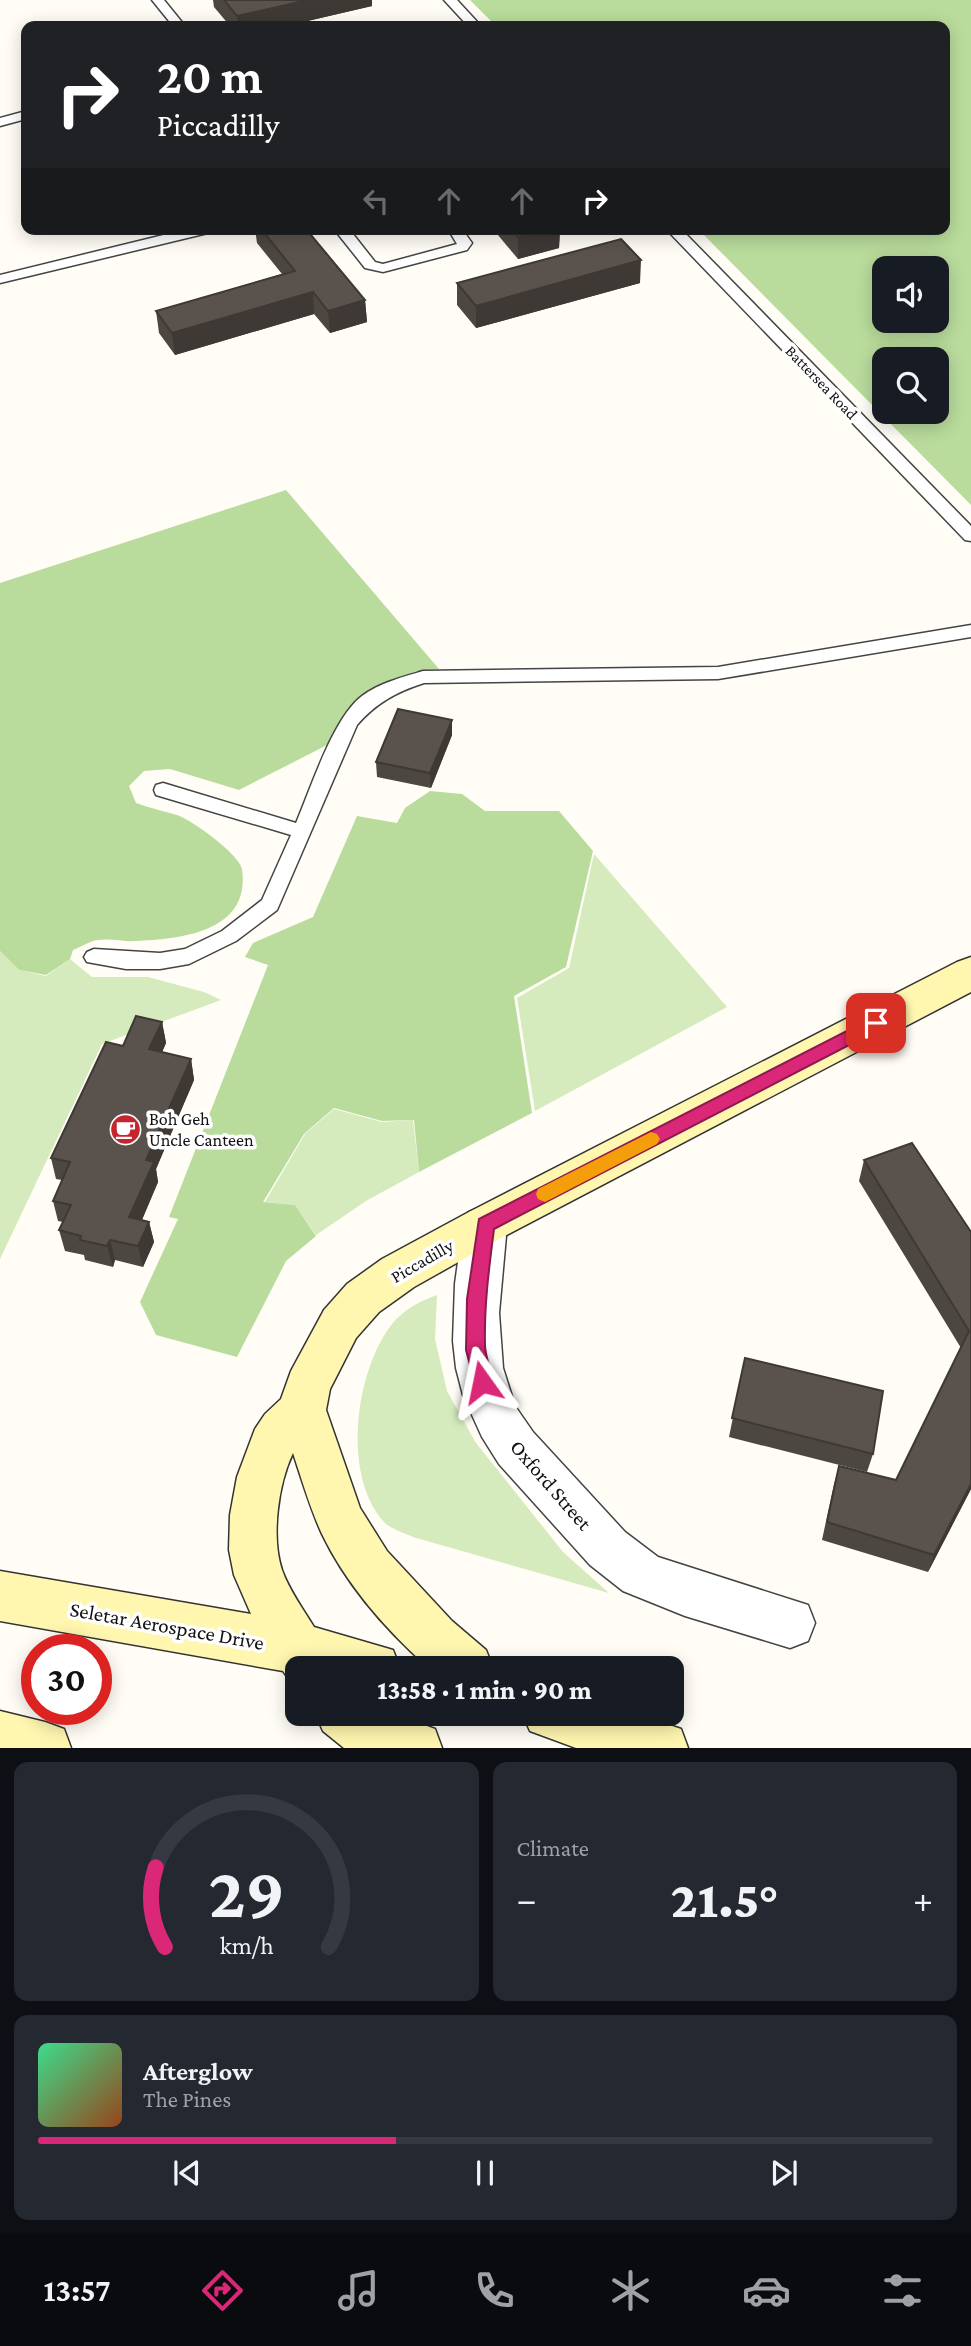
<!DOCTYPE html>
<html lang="en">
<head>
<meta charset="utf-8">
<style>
  body { margin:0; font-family:"Crimson Pro",serif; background:#242831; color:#f1f3f6; height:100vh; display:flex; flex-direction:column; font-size:26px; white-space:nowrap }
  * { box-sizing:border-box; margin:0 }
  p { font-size:23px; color:#9ea1a6 }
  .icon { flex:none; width:38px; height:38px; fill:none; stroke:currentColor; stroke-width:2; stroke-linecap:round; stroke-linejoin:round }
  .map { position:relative; height:1748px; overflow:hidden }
  .side { display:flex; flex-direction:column; gap:14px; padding:14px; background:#0d0f14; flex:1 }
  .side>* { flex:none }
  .hud { position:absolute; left:21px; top:21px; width:929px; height:214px; border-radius:14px; box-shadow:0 4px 18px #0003; background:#202124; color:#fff; overflow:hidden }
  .tools { position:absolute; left:872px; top:256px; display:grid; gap:14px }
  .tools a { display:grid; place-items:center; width:77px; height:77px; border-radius:14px; background:#171b24; box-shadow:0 4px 18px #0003; font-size:35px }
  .speed { position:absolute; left:21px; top:1634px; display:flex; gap:14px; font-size:35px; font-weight:700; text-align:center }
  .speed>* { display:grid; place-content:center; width:91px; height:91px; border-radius:50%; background:#171b24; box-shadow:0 4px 18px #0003; line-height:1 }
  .speed .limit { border:10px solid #d22; background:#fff; color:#111 }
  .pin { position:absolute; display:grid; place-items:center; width:60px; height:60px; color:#fff; margin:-30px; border-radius:14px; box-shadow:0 4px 10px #0006 }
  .me { position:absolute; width:77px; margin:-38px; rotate:348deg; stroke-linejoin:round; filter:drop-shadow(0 0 5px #0008) }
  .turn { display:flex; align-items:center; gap:24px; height:147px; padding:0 21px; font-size:32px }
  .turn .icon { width:91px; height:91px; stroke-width:2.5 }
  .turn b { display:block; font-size:49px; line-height:60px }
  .lanes { display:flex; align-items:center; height:66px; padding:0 21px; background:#0003; justify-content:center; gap:35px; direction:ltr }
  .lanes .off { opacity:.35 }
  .big { font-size:52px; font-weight:800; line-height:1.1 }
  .side .card { flex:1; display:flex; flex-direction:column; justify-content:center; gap:10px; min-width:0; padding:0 24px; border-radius:14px; background:#242831 }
  .side .dial { align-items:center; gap:0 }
  .dial svg { height:182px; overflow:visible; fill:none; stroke:#363941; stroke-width:7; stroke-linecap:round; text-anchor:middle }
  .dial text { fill:#f1f3f6; stroke:none }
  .song { display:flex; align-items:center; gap:21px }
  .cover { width:84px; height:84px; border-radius:10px; background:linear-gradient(135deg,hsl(150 70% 55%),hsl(20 70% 35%)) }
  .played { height:7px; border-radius:4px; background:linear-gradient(90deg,#db2777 40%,#363941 40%) }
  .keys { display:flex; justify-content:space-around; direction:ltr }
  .heat { display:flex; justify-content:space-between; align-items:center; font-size:38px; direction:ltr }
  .side .tiles { flex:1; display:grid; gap:14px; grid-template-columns:1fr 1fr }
  .card:last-child { grid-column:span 2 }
  .trip { position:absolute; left:285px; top:1656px; width:399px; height:70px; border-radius:14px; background:#171b24; box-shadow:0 4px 18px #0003; font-weight:800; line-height:70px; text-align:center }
  .menu { display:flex; height:112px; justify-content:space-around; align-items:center; background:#090b0e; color:#9ea1a6 }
  .menu .icon { width:49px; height:49px }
  .menu .active { color:#db2777 }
  .menu b { font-size:32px; color:#f1f3f6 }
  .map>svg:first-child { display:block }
  .green { fill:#d5ebbd }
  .forest { fill:#b9dc9c; fill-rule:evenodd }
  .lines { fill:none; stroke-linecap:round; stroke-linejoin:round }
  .lane-casing { stroke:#444; stroke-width:3 }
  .street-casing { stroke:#444; stroke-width:3 }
  .secondary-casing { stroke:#333; stroke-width:3 }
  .lane { fill:#fff; fill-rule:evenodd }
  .street { fill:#fff; fill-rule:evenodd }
  .secondary { fill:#fff6b0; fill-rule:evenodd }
  .wall { fill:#4d4742 }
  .shaded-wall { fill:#3f3936 }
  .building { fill:#5a524d; stroke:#3f3936; stroke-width:2 }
  .route { fill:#db2777; stroke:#8e194d; stroke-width:2 }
  .slow { fill:#f59e0b }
  .labels { text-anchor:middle; stroke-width:7; stroke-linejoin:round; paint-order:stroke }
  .far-street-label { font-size:16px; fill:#111; stroke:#fff }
  .poi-label { font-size:18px; fill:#111; stroke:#fff; text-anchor:start }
  .street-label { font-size:18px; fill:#111; stroke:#fff }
  .near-street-label { font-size:21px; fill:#111; stroke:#fff }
</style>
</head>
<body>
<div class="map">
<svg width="971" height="1748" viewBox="0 0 971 1748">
  <rect width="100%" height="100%" fill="#fffdf5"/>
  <!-- green -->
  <g class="green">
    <polygon points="594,854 727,1007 535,1111 517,998 569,968"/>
    <polygon points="0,951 19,970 46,976 70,959 92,977 148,977 204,992 221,1000 102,1044 0,1259"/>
    <polygon points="334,1109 382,1122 413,1120 419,1172 366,1201 316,1235 295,1205 265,1202 305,1134"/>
    <path d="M437,1295l-2,44 12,52 29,52 87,109 46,41 -196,-56c-8,-4 -22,-8 -28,-14 -44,-46 -30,-152 7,-199 11,-14 28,-23 45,-29z"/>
  </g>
  <!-- forest -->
  <g class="forest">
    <path d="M470,0h501v505l-273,-276h247v-203h-449zM884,268h52v52h-52zM884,359h52v52h-52z"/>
    <path d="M286,490l153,179 -23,2 -36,15 -51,58 -90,46 -69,-21 -26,2 -15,15 7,17c14,5 28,8 41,12 15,5 62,39 65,54 9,62 -59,70 -106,72 -12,1 -26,-3 -38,-1 -8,1 -17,7 -25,10l-3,9 -24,16 -27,-5 -19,-19v-368z"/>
    <polygon points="430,791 462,794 485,811 559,811 593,851 566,967 514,996 532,1113 419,1172 414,1120 382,1121 334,1108 304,1134 263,1202 295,1205 316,1236 286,1261 237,1357 156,1335 140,1302 178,1219 169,1217 268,965 245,957 253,943 313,917 357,816 397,823 405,808"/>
  </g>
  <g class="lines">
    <defs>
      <g id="lane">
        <polygon points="152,0 164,0 185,26 173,26"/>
        <polygon points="444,0 457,0 481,26 468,26"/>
        <polygon points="26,111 26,119 0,126 0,118"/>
        <polygon points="188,229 214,229 212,232 0,283 0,275"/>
        <polygon points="334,229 349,229 375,262 383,264 457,244 448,229 462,229 472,243 467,250 383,272 365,268"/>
        <polygon points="666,229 681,229 971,526 971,541 965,540"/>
        <path d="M971,625v12l-253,42 -294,4c-28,9 -48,20 -67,42l-80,185 -41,31 -47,23 -29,5h-34l-39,-7 -3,-5 3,-5 7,-3 66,4 25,-4 37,-18 40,-31 29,-65 -135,-40 -2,-5 2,-5 7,-2 133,40c15,-35 37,-105 66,-127 17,-13 41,-19 61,-25l295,-4z"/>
      </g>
      <polygon id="street" points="485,1206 501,1212 507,1225 499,1313 503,1368 515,1406 533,1432 625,1532 658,1557 808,1605 815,1623 808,1641 790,1648 685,1616 623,1591 590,1565 499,1464 482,1437 463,1395 456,1368 453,1341 455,1284 463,1225 469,1212"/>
      <g id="secondary">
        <path d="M971,957v35l-470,246 -87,49 -35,25 -23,26 -26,51 -4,21 34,98 27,43 65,70 34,29 7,18h-64c-42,-37 -83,-84 -107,-134 -12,-26 -20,-54 -29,-81 -15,31 -22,84 -11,117 7,20 21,39 32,57l79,23 7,18h-102v16l-8,-3 -7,-10 -283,-50v-50l251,43 -17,-39 -5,-25 1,-35 7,-38 18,-48 10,-15 16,-15 10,-28 33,-61 23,-26 35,-25 87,-47 488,-250z"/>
        <polygon points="0,1711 45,1722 64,1729 71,1748 0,1748"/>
        <path d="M315,1713c46,0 76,-1 120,16l7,19h-98l-21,-17z"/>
        <polygon points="522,1713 634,1713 681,1729 688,1748 576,1748 530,1731"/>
      </g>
    </defs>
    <!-- lane casing -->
    <use href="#lane" class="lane-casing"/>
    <!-- street casing -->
    <use href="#street" class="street-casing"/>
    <!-- secondary casing -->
    <use href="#secondary" class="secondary-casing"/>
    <!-- lane -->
    <use href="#lane" class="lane"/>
    <!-- street -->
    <use href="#street" class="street"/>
    <!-- secondary -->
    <use href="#secondary" class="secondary"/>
  </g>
  <!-- wall -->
  <g class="wall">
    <polygon points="213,0 372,0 372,6 286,26 230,26 214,7"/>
    <polygon points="255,229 306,229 365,300 367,322 330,333 314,314 175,355 159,333 156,311 282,274 257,243"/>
    <polygon points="493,229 560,229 559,248 518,259"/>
    <polygon points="457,283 640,283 476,328 457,305"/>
    <polygon points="452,720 452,735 431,788 377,777 376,762"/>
    <polygon points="162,1022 166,1043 162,1052 191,1059 194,1080 156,1169 158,1182 142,1220 149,1222 154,1242 143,1267 115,1260 113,1267 85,1260 84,1255 65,1251 59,1230 63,1222 58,1221 53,1201 62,1180 56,1179 51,1158 123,1046"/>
    <polygon points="864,1160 971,1232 971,1489 928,1572 822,1540 834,1484 839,1466 896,1480 961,1348 859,1181"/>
    <polygon points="745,1358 873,1454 867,1472 729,1437"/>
  </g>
  <!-- shaded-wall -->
  <g class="shaded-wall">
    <polygon points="308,0 372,0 372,6 286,26 238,26 237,16"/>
    <polygon points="547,229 560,229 559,248 518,259 518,237"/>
    <polygon points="641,260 640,283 476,328 476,306"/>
    <polygon points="313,292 314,314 175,355 172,333"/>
    <polygon points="365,300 367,322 330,333 328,311"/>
    <polygon points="452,720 452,735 431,788 430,773"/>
    <polygon points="162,1022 166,1043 154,1071 149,1049"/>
    <polygon points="191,1059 194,1080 156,1169 158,1182 134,1238 129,1217 146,1160"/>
    <polygon points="149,1222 154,1242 143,1267 138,1246"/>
    <polygon points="110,1240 115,1260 113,1267 107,1246"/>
    <polygon points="971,1484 971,1489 928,1572 934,1555"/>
  </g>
  <!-- building -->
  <g class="building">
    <polygon points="224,0 308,0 237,16"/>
    <polygon points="261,229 306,229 365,300 328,311 313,292 172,333 156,311 295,271"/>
    <polygon points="512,229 547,229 518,237"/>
    <polygon points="621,239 641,260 476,306 457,283"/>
    <polygon points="398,709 452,720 430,773 376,762"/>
    <polygon points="136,1016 162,1022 149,1049 191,1059 146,1160 154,1162 129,1217 149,1222 138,1246 110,1240 107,1246 80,1240 81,1236 59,1230 71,1205 53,1201 70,1162 51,1158 106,1042 123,1046"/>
    <polygon points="912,1143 971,1232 971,1484 934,1555 827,1522 839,1466 896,1480 969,1331 864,1160"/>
    <polygon points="745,1358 883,1391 873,1454 732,1418"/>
  </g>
  <!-- route -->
  <path class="route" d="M876,1016l6,2 2,5 -2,5 -388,201c-5,39 -10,77 -9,116 0,14 10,30 4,43l-7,3 -6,-3 -10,-38 1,-51 12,-80z"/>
  <!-- slow -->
  <polygon class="slow" points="651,1132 657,1134 660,1139 657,1144 551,1199 545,1202 538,1199 536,1194 538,1189"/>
  <!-- icons -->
  <defs>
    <symbol id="cafe-disc" viewBox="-11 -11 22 22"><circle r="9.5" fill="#c4262e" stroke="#fff"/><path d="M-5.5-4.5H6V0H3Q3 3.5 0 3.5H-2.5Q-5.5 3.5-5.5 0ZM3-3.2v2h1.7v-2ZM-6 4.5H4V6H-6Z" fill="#fff"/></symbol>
  </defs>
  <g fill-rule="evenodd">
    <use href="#cafe-disc" x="108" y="1112" width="35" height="35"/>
  </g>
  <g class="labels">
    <!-- far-street labels -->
    <g class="far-street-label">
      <text transform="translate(822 382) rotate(46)" y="6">Battersea Road</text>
    </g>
    <!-- poi labels -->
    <g class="poi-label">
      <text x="149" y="1125">Boh Geh<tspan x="149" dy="21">Uncle Canteen</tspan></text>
    </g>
    <!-- street labels -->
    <g class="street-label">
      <text transform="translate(422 1261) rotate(-30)" y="6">Piccadilly</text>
    </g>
    <!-- near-street labels -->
    <g class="near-street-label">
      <text transform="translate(551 1485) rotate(49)" y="7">Oxford Street</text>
      <text transform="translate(167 1626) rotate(10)" y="7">Seletar Aerospace Drive</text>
    </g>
  </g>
</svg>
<div class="tools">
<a><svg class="icon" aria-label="sound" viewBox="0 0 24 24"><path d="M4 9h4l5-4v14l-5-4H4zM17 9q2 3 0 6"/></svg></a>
<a><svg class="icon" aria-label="search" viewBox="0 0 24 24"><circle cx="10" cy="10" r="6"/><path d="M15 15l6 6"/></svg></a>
</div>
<div class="speed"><div class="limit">30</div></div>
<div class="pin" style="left:876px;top:1023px;background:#d93025"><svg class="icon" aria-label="arrive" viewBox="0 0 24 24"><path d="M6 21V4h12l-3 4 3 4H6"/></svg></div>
<svg class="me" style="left:482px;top:1382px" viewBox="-20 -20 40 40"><path d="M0-17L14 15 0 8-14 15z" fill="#db2777" stroke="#fff" stroke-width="4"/></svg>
<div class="trip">13:58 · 1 min · 90 m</div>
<div class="hud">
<div class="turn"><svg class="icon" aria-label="right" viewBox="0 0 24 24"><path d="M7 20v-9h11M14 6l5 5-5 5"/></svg><div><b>20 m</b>Piccadilly</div></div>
<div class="lanes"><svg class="icon off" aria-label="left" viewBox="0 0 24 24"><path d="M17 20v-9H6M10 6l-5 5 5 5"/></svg><svg class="icon off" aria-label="ahead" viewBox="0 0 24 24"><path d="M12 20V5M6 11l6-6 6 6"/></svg><svg class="icon off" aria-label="ahead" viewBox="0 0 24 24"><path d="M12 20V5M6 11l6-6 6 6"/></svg><svg class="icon" aria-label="right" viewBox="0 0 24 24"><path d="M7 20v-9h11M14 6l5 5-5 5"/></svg></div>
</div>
</div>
<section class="side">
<div class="tiles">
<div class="card dial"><svg viewBox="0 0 100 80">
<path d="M14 69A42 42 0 1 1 86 69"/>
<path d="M14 69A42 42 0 0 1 10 34" stroke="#db2777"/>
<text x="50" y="56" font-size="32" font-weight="700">29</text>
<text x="50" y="72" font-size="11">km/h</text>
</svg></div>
<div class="card"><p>Climate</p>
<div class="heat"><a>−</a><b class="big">21.5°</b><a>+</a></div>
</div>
<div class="card">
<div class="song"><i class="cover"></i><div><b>Afterglow</b><p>The Pines</p></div></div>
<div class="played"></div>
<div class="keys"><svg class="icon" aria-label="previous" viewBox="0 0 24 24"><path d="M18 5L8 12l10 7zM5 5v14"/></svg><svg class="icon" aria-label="pause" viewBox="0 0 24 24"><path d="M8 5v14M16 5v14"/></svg><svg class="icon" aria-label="next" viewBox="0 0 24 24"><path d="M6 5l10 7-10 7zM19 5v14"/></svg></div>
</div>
</div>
</section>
<nav class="menu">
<b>13:57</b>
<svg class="icon active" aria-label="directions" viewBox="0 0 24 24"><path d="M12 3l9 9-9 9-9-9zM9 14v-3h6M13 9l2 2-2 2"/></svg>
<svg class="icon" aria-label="music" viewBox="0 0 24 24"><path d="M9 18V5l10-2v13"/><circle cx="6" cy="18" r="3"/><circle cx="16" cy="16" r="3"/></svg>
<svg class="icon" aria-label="phone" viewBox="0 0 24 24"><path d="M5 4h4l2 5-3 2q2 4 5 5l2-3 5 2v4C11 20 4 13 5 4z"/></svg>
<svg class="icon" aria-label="climate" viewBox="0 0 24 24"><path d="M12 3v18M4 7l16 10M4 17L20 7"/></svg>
<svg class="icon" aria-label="car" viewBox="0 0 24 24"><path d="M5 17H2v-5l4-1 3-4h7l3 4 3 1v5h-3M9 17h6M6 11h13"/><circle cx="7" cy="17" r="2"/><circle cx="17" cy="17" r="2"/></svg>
<svg class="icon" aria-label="filters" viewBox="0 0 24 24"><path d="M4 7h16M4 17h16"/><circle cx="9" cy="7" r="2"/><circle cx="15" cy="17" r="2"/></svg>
</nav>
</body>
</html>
